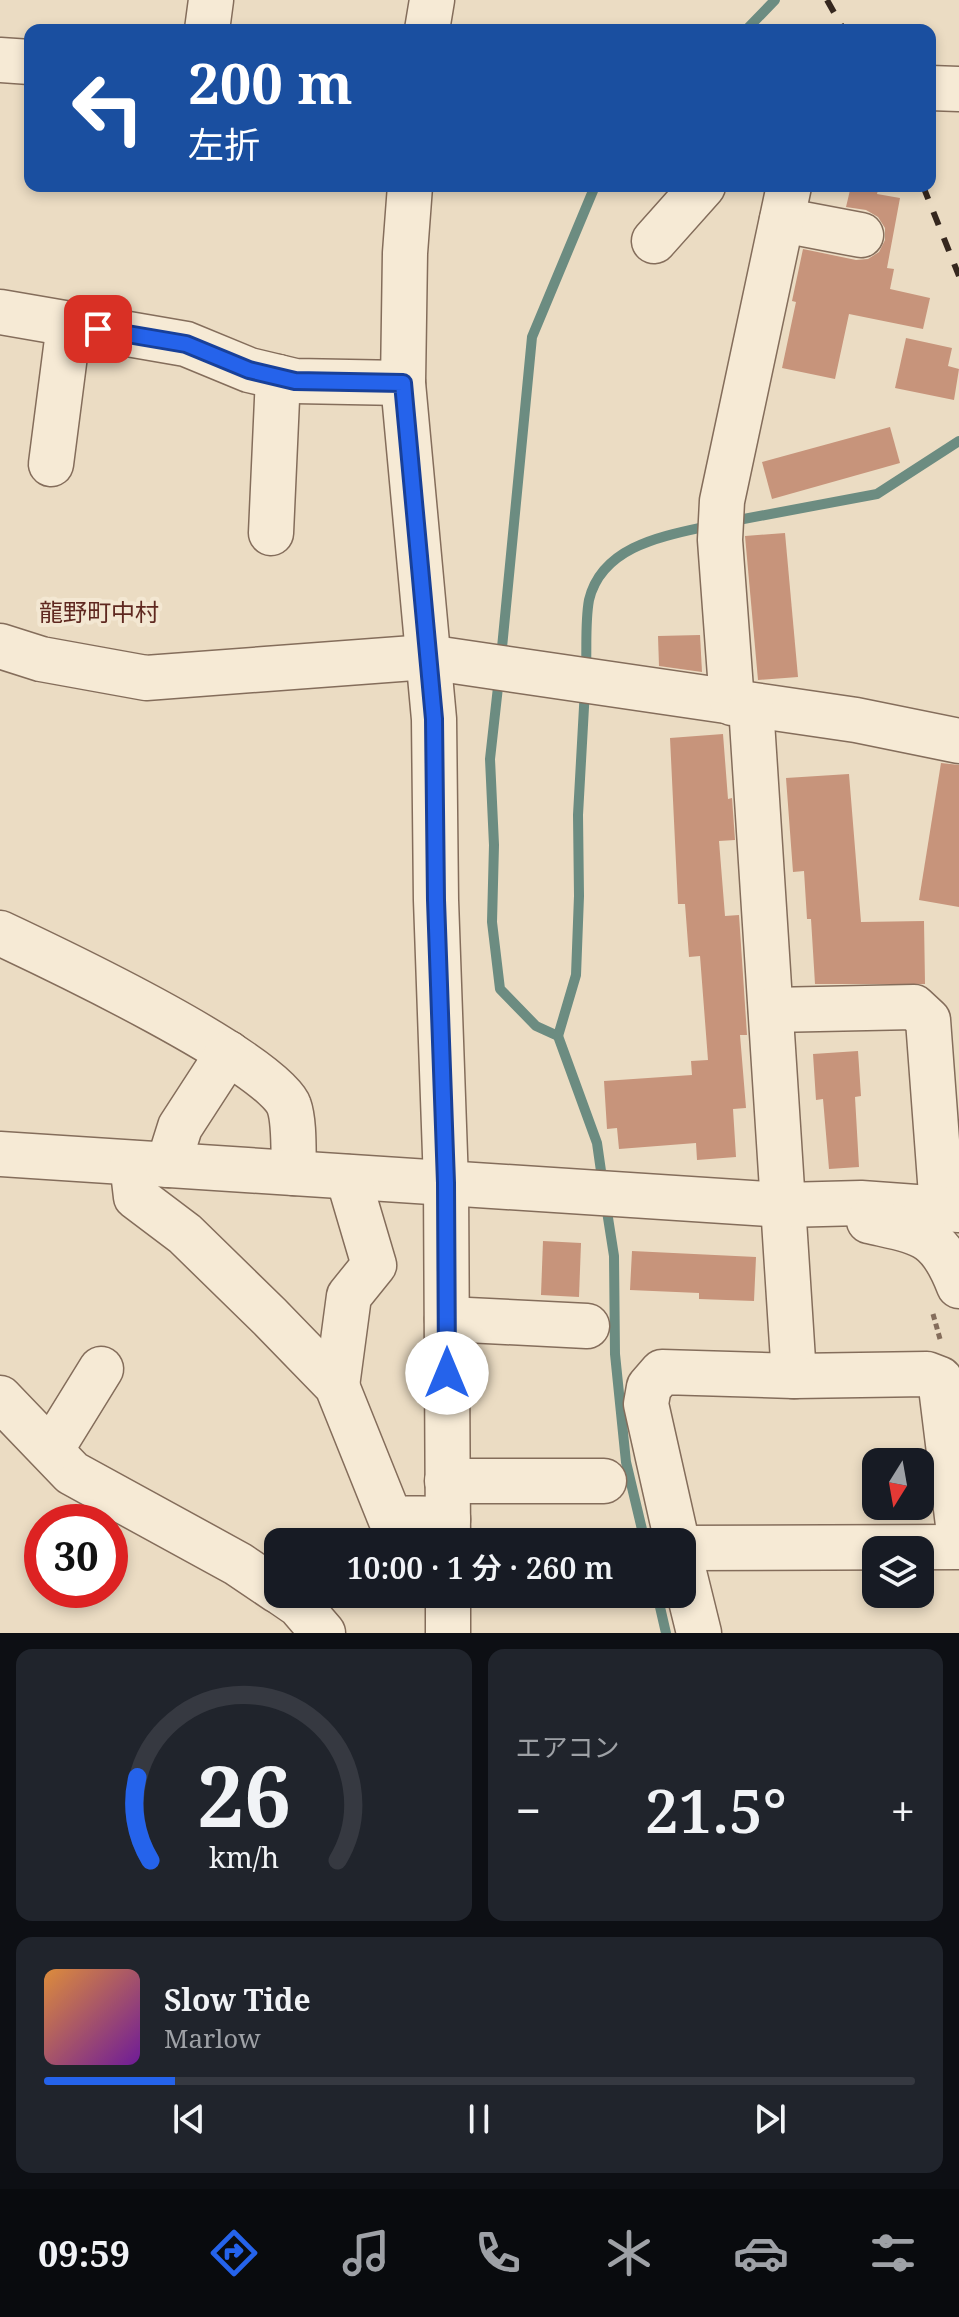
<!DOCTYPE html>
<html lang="ja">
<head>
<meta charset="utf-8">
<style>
  body { margin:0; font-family:"Noto Serif","Noto Sans JP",serif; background:#20242c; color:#f1f3f6; height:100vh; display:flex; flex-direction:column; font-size:30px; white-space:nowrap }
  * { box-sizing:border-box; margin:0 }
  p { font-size:26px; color:#9ea1a6 }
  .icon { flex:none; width:44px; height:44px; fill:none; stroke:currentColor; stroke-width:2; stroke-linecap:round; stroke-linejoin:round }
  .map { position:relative; height:1633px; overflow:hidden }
  .details { display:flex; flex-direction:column; gap:16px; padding:16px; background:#0d0f14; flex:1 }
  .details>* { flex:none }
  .top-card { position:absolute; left:24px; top:24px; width:912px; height:168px; border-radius:16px; box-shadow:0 4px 12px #0003; background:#1a4fa0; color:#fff; overflow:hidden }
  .needle { width:52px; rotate:191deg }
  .buttons { position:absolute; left:862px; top:1448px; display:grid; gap:16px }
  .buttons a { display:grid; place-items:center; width:72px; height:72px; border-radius:16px; background:#171b24; box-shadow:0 4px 12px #0003; font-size:40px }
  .speed { position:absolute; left:24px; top:1504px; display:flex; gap:16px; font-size:40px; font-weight:700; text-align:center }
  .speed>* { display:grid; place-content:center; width:104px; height:104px; border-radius:50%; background:#171b24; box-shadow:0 4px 12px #0003; line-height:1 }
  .speed .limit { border:12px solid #d22; background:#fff; color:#111 }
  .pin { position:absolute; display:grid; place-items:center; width:68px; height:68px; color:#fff; margin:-34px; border-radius:16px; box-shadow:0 4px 12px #0006 }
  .me { position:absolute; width:88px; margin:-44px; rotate:0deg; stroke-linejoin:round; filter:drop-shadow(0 0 6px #0008) }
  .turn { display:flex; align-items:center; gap:28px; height:168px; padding:0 32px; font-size:36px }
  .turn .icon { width:104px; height:104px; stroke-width:2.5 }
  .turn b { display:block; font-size:56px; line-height:68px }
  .big { font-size:60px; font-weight:600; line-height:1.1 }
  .details .widget { flex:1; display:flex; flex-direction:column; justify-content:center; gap:12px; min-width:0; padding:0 28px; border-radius:16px; background:#20242c }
  .details .dial { align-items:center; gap:0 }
  .dial svg { height:208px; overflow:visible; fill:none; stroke:#363941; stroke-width:7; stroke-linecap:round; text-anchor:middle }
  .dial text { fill:#f1f3f6; stroke:none }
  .song { display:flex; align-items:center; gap:24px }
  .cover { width:96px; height:96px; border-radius:12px; background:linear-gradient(135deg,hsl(30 70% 55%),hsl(280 70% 35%)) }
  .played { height:8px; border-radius:4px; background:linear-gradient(90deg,#2563eb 15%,#363941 15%) }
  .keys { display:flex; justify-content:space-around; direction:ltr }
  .heat { display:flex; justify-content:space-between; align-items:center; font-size:44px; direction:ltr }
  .details .tiles { flex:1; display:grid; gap:16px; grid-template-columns:1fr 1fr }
  .widget:last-child { grid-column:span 2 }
  .trip { position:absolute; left:264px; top:1528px; width:432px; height:80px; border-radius:16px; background:#171b24; box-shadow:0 4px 12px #0003; font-weight:600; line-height:80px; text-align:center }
  .menu { display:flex; height:128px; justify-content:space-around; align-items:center; background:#090b0e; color:#9ea1a6 }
  .menu .icon { width:56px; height:56px }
  .menu .current { color:#2563eb }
  .menu b { font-size:36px; color:#f1f3f6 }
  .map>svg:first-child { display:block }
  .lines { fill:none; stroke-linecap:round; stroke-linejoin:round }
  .stream { stroke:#6c8c81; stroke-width:10 }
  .building { fill:#c7947b }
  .minor-casing { stroke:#846d5b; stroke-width:47 }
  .path { stroke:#846d5b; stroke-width:5; stroke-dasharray:6 4; stroke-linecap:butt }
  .minor { stroke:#f6ead5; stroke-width:44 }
  .rail { stroke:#35271e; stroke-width:6; stroke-dasharray:14 14; stroke-linecap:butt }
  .route-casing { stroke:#184099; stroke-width:20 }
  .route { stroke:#2563eb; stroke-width:14 }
  .labels { text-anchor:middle; stroke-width:8; stroke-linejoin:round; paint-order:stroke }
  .quarter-label { font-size:24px; fill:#5f2820; stroke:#f3e7d2 }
</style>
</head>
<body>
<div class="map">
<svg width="959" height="1633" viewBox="0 0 959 1633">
  <rect width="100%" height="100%" fill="#ebdcc3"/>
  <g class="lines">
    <!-- stream -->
    <g class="stream">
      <polyline points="746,30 775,0"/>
      <polyline points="733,521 877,494 959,441"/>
      <polyline points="501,658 532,337 595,186"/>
      <path d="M586,669c1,-22 -1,-47 3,-69 13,-54 74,-64 120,-74"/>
      <polyline points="499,678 490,759 494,845 492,922 500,989 536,1026 558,1036 597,1143 603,1185"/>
      <polyline points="558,1036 576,975 579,896 578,815 585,689"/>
      <polyline points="606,1205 614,1256 615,1354 626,1462 645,1542"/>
      <polyline points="657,1594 666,1633"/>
    </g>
  </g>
  <!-- building -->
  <g class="building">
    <polygon points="851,186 879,186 877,194 900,198 887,268 894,269 890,289 930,298 923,329 849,314 835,379 782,368 796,302 792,301 803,249 856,260 868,259 879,252 885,240 885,228 878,217 866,210 846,207"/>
    <polygon points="906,338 952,348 948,366 959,369 954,400 895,388"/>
    <polygon points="890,427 900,463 772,499 762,462"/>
    <polygon points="785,533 798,677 758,680 745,536"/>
    <polygon points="700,635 702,672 659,666 658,636"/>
    <polygon points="723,734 728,799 732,798 735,840 719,841 725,916 739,915 747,1035 740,1035 746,1108 733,1109 736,1157 697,1160 696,1143 619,1149 617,1128 607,1129 604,1081 692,1075 691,1061 708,1060 700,956 689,957 685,904 678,904 670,738"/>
    <polygon points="941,763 959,765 959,907 919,900"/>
    <polygon points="849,774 861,922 924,921 925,984 815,984 811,919 807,919 804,871 793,872 786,778"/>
    <polygon points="858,1051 861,1096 855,1097 859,1167 829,1169 823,1099 816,1100 813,1054"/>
    <polygon points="543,1241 581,1243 579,1297 541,1295"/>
    <polygon points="632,1251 756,1257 754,1301 699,1299 699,1293 630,1290"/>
  </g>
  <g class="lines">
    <defs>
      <g id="minor">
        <polyline points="207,30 211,0"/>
        <polyline points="427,30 432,0"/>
        <polyline points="0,60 30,62"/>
        <polyline points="930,88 959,89"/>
        <polyline points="410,186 405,253 403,383 434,719 436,900 446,1183 448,1542"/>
        <polyline points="782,220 861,235"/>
        <polyline points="654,241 703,186"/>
        <polyline points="0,312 186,344 249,370 295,381 403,383"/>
        <polyline points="51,464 69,324"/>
        <polyline points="271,533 278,377"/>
        <polyline points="0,646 41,659 146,678 427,657 856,720 959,741"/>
        <polyline points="732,703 720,540 722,501 789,186"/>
        <polyline points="751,706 794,1376 927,1374 940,1379 959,1533"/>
        <path d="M0,933c49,23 275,130 289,173 6,17 4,49 5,67"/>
        <polyline points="771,1010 914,1007 928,1020 942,1208"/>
        <polyline points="0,1154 784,1205 861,1203 959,1210"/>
        <polyline points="132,1163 136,1197 185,1234 270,1317 337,1386 390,1518 448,1519"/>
        <polyline points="168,1165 180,1127 228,1053"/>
        <path d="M869,1221c52,12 69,11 90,65"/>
        <polyline points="447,1319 587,1326"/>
        <polyline points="337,1386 349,1296 374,1265 348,1177"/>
        <polyline points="0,1398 72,1473 238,1564 278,1591"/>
        <polyline points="51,1450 101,1369"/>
        <polyline points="447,1481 604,1481"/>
        <polyline points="677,1542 646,1404 649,1387 662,1372 794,1376"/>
        <polyline points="682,1548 959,1547"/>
        <polyline points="682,1564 699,1633"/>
        <polyline points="283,1594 299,1605 323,1633"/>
        <polyline points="448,1594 448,1633"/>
      </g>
    </defs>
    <!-- minor casing -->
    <use href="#minor" class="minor-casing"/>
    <!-- path -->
    <polyline class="path" points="933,1314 940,1339"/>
    <!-- minor -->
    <use href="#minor" class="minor"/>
    <!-- rail -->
    <g class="rail">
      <polyline points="827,0 844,30"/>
      <polyline points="923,186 959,276"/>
    </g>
  </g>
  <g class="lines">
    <defs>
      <polyline id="route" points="98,329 186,344 249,370 295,381 403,383 434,719 436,900 446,1183 447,1373"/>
    </defs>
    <!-- route casing -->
    <use href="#route" class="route-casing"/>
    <!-- route -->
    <use href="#route" class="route"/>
  </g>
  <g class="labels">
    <!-- quarter labels -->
    <g class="quarter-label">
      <text x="99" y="621">龍野町中村</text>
    </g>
  </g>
</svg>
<div class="buttons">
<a><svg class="needle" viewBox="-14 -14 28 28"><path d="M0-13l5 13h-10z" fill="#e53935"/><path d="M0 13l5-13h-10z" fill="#9ea1a6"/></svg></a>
<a><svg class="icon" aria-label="layers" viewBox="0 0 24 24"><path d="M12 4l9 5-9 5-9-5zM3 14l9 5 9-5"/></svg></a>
</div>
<div class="speed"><div class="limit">30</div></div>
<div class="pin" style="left:98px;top:329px;background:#d93025"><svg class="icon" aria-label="arrive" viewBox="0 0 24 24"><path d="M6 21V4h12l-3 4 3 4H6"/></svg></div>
<svg class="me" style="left:447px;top:1373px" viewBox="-20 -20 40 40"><circle r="19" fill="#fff"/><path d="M0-13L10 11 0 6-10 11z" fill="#2563eb"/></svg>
<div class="trip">10:00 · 1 分 · 260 m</div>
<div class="top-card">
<div class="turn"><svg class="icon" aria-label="left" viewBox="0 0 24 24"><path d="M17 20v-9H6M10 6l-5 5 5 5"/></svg><div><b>200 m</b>左折</div></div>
</div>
</div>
<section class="details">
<div class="tiles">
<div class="widget dial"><svg viewBox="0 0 100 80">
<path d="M14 69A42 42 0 1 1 86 69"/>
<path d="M14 69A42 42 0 0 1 9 37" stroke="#2563eb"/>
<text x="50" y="56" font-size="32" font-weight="700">26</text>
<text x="50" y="72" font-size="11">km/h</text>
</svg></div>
<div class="widget"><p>エアコン</p>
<div class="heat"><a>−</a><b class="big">21.5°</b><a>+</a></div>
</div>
<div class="widget">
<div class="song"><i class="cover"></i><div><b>Slow Tide</b><p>Marlow</p></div></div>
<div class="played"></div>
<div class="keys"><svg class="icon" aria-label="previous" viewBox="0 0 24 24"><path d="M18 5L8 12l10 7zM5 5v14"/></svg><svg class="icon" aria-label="pause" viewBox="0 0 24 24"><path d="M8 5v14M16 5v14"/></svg><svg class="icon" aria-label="next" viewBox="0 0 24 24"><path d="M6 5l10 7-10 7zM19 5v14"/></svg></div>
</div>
</div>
</section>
<nav class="menu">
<b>09:59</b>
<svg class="icon current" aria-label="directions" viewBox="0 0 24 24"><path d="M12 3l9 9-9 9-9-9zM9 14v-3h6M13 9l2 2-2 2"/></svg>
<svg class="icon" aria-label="music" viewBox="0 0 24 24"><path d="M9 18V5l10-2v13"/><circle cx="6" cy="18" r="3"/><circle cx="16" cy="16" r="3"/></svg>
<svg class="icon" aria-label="phone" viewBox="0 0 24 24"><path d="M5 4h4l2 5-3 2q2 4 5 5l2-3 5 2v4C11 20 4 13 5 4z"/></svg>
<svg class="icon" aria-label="climate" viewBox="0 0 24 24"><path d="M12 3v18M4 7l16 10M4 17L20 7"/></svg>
<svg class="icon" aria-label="car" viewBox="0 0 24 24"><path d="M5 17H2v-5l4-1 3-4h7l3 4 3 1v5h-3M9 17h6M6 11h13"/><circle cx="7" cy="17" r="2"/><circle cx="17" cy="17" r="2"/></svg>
<svg class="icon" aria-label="filters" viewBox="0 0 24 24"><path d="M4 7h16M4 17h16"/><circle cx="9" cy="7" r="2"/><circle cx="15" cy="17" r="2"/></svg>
</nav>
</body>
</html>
